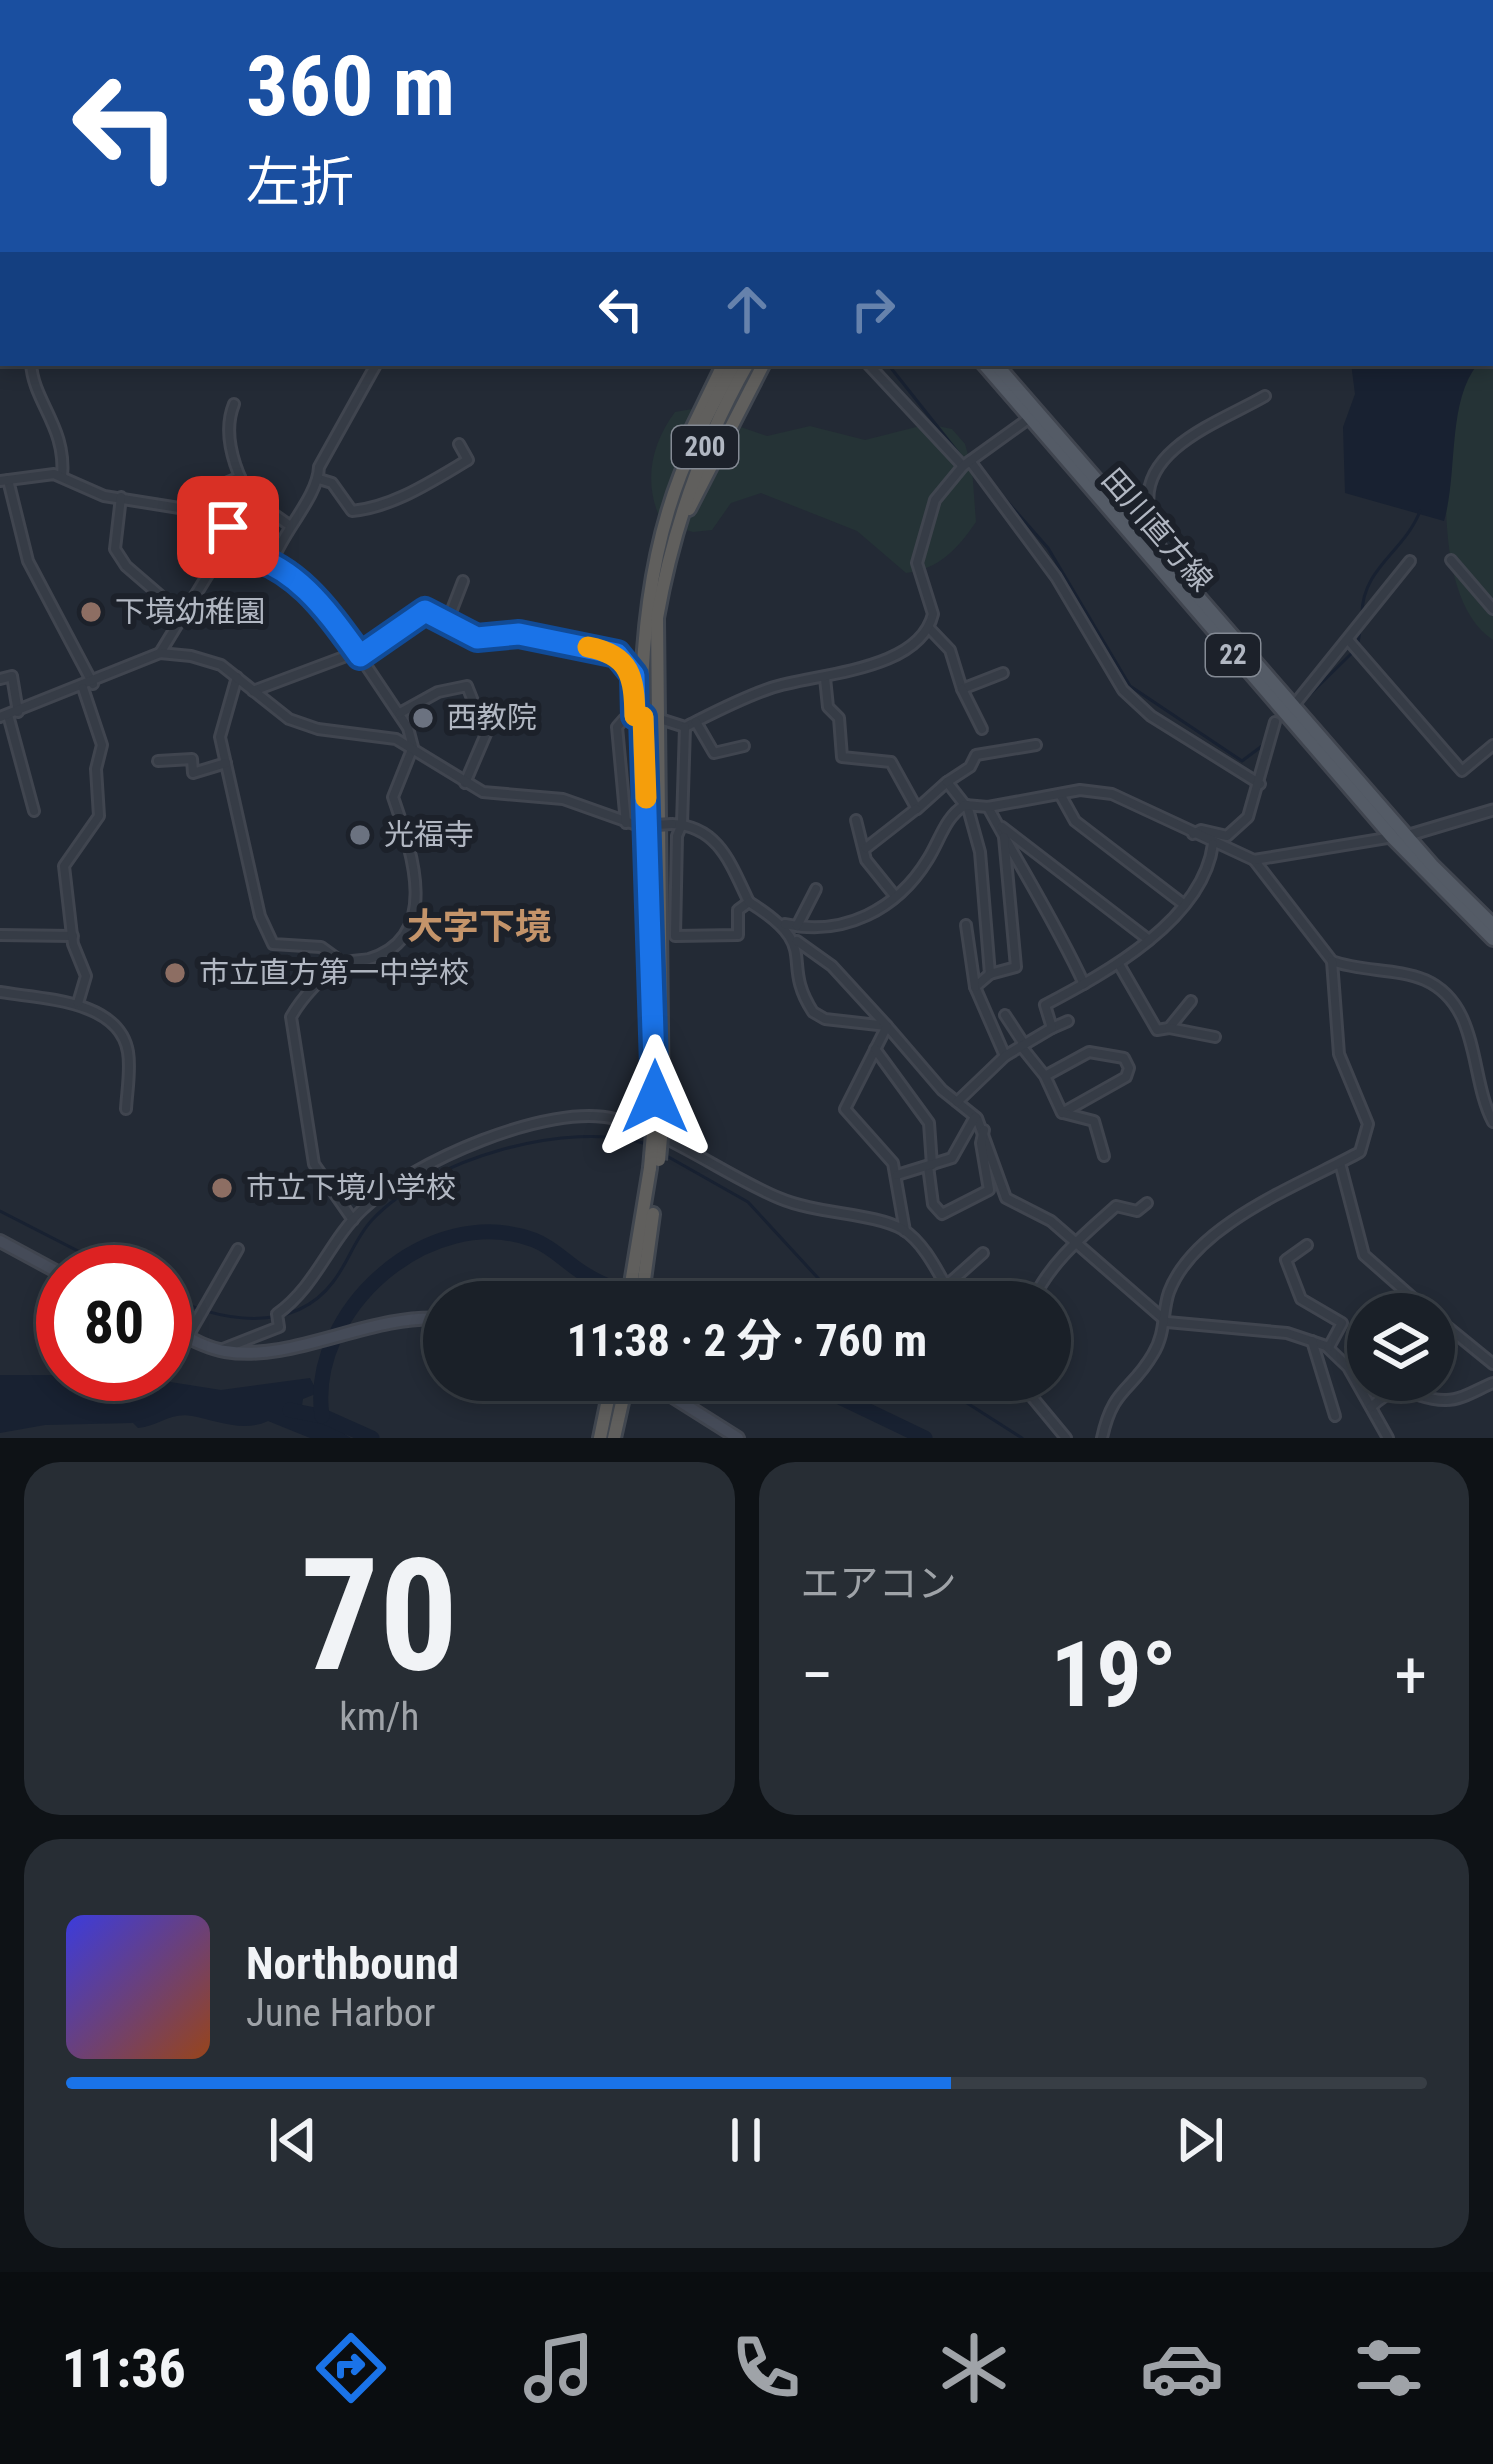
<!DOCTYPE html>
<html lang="ja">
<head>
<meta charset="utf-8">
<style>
  body { margin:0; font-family:"Roboto Condensed","Noto Sans JP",sans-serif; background:#272d34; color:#f1f3f6; height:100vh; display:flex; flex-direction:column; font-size:45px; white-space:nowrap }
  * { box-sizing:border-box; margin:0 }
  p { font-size:39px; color:#9fa3a8 }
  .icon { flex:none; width:66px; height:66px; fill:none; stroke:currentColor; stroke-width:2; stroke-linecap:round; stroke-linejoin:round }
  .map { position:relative; height:1438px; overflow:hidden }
  .details { display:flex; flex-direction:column; gap:24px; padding:24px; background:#0e1216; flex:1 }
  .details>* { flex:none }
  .top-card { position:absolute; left:0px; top:0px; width:1494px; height:366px; box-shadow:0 6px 18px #0003,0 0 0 3px #383e45; background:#1a4fa0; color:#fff; overflow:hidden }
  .tools { position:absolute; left:1347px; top:1293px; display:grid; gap:24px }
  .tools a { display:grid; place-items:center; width:108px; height:108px; border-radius:50%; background:#1a2028; box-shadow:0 6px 18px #0003,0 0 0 3px #383e45; font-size:60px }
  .speed { position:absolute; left:36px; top:1245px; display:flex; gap:24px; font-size:60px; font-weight:700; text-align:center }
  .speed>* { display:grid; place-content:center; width:156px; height:156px; border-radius:50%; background:#1a2028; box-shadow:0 6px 18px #0003,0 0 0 3px #383e45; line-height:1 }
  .speed .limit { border:18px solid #d22; background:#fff; color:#111 }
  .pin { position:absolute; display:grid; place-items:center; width:102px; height:102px; color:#fff; margin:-51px; border-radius:24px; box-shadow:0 6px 18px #0006 }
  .me { position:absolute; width:132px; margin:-66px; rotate:0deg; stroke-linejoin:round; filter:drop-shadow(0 0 9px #0008) }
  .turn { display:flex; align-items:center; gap:42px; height:252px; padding:0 48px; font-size:54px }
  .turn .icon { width:156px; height:156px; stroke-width:2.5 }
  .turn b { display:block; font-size:84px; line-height:102px }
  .lanes { display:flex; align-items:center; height:114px; padding:0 48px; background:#0003; justify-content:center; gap:60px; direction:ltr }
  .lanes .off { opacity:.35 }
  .big { font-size:90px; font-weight:700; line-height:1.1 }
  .details .tile { flex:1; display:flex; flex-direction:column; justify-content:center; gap:18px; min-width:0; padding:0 42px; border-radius:36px; background:#272d34 }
  .details .dial { align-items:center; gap:0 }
  .dial b { font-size:156px; line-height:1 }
  .song { display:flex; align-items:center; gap:36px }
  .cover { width:144px; height:144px; border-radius:18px; background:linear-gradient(135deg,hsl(240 70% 55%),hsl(20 70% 35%)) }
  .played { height:12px; border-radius:6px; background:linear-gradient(90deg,#1a73e8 65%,#383e45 65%) }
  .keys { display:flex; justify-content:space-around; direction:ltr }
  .heat { display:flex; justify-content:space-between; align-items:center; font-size:66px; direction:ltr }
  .details .tiles { flex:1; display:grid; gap:24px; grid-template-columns:1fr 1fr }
  .tile:last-child { grid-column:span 2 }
  .trip { position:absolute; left:423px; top:1281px; width:648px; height:120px; border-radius:60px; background:#1a2028; box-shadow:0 6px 18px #0003,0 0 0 3px #383e45; font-weight:700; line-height:120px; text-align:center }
  .tabs { display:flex; height:192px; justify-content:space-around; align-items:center; background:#0a0d10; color:#9fa3a8 }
  .tabs .icon { width:84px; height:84px }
  .tabs .on { color:#1a73e8 }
  .tabs b { font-size:54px; color:#f1f3f6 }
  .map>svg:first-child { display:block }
  .green { fill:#253336 }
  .water { fill:#182131 }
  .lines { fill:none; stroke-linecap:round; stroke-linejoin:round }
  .stream { stroke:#182131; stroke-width:3 }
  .river { stroke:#182131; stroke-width:15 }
  .minor-casing { stroke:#40454f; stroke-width:14 }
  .tertiary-casing { stroke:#40454f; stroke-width:15 }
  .secondary-casing { stroke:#40454f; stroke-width:16 }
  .primary-casing { stroke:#40454f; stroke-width:18 }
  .trunk-casing { stroke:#414750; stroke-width:18 }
  .minor { stroke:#363c46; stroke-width:8 }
  .tertiary { stroke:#363c46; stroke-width:9 }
  .secondary { stroke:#454b58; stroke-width:10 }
  .primary { stroke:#545b66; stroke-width:12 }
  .trunk { stroke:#605f5d; stroke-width:12 }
  .minor-bridge-casing { stroke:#40454f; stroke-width:14; stroke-linecap:butt }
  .trunk-bridge-casing { stroke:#414750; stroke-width:18; stroke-linecap:butt }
  .minor-bridge { stroke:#363c46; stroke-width:8 }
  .trunk-bridge { stroke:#605f5d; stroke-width:12 }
  .route-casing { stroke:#114b97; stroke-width:30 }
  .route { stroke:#1a73e8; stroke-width:21 }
  .slow { stroke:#f59e0b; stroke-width:21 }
  .education-dot { fill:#8d6e63; stroke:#1c212a; stroke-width:4.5 }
  .worship-dot { fill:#6b7280; stroke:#1c212a; stroke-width:4.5 }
  .labels { text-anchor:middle; stroke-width:12; stroke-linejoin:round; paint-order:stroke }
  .shield { fill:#1c212a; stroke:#848a94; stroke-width:3 }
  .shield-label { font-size:27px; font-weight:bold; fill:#b1b7c2 }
  .street-label { font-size:30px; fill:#b1b7c2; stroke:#1c212a }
  .poi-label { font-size:30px; fill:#b1b7c2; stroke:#1c212a; text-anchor:start }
  .quarter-label { font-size:36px; font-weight:bold; fill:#c4946a; stroke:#1c212a }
</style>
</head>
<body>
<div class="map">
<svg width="1493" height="1438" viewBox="0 0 1493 1438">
  <rect width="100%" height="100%" fill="#232a35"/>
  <!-- green -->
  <g class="green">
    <polygon points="66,0 303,0 67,3"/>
    <path d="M1493,357v283c-68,-46 -44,-206 -39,-277h37z"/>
    <path d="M709,406l26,19 32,11 43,-10 55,14 63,-16 24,5 13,15 7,24 4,54c-18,26 -36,47 -70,51l-49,-42 -96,-38 -30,10 -19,27 -19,2 -31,-9c-19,-39 -12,-77 13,-111z"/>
  </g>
  <!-- water -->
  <g class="water">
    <path d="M1491,337l2,28h-16c-30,38 -19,109 -33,156l-99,-28 -2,-66 12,-33 -4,-31h140z"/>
    <path d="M0,1375h126l95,15 89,-12 8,15 -15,6 -1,7 49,32h-41l-42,-17c-25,12 -53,-1 -76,-5 -22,-4 -33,10 -54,12l-5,-5 -88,2 -45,8z"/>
  </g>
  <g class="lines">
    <!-- stream -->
    <g class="stream">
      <polyline points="887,363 964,460"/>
      <polyline points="990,482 1048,548 1130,686 1242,761 1266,743"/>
      <path d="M1362,614c0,-46 43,-63 58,-103"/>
      <polyline points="1358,643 1361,624"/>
      <polyline points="1300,704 1353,652"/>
      <polyline points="665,1155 748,1202 840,1302"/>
      <polyline points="0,1211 119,1272"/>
      <path d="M165,1294c51,28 128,41 168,-12 15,-19 22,-44 39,-62 57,-61 196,-101 275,-76"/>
      <polyline points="931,1380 1022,1438"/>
    </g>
    <!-- river -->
    <g class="river">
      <polyline points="365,0 366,3"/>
      <polyline points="804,1380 925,1438"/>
      <polyline points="290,1410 325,1417 372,1438"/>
      <path d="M322,1416c-15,-106 108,-215 212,-176 21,8 35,26 54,36 18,11 40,18 60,26"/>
    </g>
    <defs>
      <g id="minor">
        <polyline points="829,0 830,3"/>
        <polyline points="0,1 0,0"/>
        <polyline points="957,3 957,0"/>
        <polyline points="1206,3 1209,0"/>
        <polyline points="0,28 3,44"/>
        <polyline points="0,171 3,169"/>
        <polyline points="0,253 3,249"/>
        <polyline points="0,304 3,305"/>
        <path d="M31,363c2,39 36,64 31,114"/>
        <polyline points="867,363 963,466"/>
        <path d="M234,404c-15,37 8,86 31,114l7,-5 17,12"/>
        <polyline points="970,461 1056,577 1123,690 1151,716 1260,784"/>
        <path d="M319,479l13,4 20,28c42,-4 80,-30 116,-51l-9,-16"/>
        <polyline points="8,480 28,561 93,684"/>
        <polyline points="0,481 54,474 104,496 198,511 228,527 243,554"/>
        <polyline points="121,497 115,549 126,566 184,616"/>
        <polyline points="196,510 214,488 240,477"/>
        <path d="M1163,553c-4,-15 -12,-31 -14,-46 -9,-59 75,-87 116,-111"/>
        <path d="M273,560c11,-30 45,-64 46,-93l58,-104"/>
        <polyline points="1451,560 1493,609"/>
        <polyline points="448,620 463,581"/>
        <polyline points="929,628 950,650 962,689 1003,673"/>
        <polyline points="1350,642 1462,771 1493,745"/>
        <path d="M160,653l55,-90 28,-9 30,6 68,68 67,100 5,19 -20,50c17,50 51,140 -24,162 -8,2 -20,0 -27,5 -19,10 -41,35 -51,53l23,147 39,56"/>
        <polyline points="360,656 425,611 477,638 519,634 606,650 634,675 635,716"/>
        <polyline points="237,677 220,737 260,916 273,944 321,947 343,963"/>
        <polyline points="825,678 828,707 839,718 842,757 891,762 917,809 947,782 965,805"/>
        <polyline points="0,679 12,676 18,712"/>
        <polyline points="962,689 982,729"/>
        <polyline points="253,691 357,652"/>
        <polyline points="1294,705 1410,561"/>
        <polyline points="400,713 438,692 467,686 486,734 465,783"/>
        <polyline points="8,715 34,811"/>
        <polyline points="0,717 160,653 191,656 221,665 289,719 318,729 396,739 483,792 563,799 639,826"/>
        <path d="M660,719l25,8c28,-14 56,-29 86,-39 45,-15 148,-16 162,-74l-16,-51 18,-63 28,-34 68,-49"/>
        <polyline points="696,722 714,753 744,746"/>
        <polyline points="158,761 192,759 193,773 226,763"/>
        <polyline points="947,782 970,767 976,755 1036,745"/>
        <polyline points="1060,794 1075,821 1182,903"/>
        <polyline points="967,805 980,852 990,974"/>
        <path d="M988,807c32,60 68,116 96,177"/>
        <polyline points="856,820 866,860 895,896"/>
        <polyline points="626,823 617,727 624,719 640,717"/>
        <path d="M672,824c47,2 59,41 77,78l-11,8v25l-63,1 2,-100 5,-12 3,-97"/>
        <polyline points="1002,827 1149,940"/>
        <polyline points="1193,834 1201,830 1227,836 1248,817 1275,722"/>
        <polyline points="1004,837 1016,967 990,974 975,987 1005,1056"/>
        <polyline points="866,848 916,809"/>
        <path d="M1254,860l78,101c30,11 64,7 93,19 56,25 44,97 68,142"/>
        <path d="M749,902c75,47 29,56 64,110l12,7 62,7 55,64 35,28 29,80 45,23 116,101 120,11 39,13 22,21 40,71"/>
        <path d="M785,924c58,13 112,-14 143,-65 12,-19 17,-42 37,-54l23,2 92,-17 32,4 142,66 139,-23"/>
        <polyline points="966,925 975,987"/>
        <polyline points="797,926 816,889"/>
        <polyline points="0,935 73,936"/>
        <polyline points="797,941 832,966 887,1026 845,1109 893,1163 905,1231"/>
        <polyline points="1120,966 1157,1030 1169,1028 1191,1001"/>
        <path d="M0,992c40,7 119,7 128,60 3,18 -1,39 -2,57"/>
        <polyline points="78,1003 86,976 73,944 64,866 99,816 96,769 102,745 83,688"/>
        <polyline points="1005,1015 1024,1044"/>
        <polyline points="1052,1028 1068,1021"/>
        <polyline points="1169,1028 1215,1037"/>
        <polyline points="1021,1046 1045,1076 1062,1113 1126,1077 1129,1068 1124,1058 1089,1052 1045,1076"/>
        <polyline points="875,1049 929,1123 932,1165"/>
        <path d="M957,1102l48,-46 47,-28 -7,-23c61,-32 158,-85 168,-161"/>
        <polyline points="1063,1113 1094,1121 1104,1156"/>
        <polyline points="1340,1163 1364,1255 1431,1314"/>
        <polyline points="928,1166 933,1204 942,1214 989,1190 981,1143 984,1130"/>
        <polyline points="897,1175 952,1158 975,1117"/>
        <polyline points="1307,1245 1286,1260 1301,1299 1342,1323 1329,1347"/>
        <polyline points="946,1286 983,1253"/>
        <path d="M1032,1302c18,-40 52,-67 84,-96l21,5 10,-8"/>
        <polyline points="1434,1316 1493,1364"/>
        <polyline points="188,1336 238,1249"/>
        <polyline points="1312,1341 1335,1416"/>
        <path d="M223,1349l56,-22 -2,-13c40,-29 52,-73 86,-105 47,-46 186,-107 252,-90 59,16 109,56 164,79 37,16 95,15 123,31 24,14 39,50 53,73"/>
        <polyline points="1018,1380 1066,1438"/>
        <path d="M1371,1407c33,-31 42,-6 75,-7 16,0 32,-11 47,-17"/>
        <path d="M1102,1438c11,-51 29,-46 51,-84 13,-21 9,-42 16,-62 26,-69 133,-108 191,-140l8,-28 -29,-70 -7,-93"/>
      </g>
      <g id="tertiary">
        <polyline points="381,0 383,3"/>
        <polyline points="95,3 96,0"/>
        <polyline points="471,3 473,0"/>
        <polyline points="1406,836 1493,810"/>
      </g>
      <g id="secondary">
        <polyline points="0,1241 63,1275"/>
        <path d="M165,1326c19,9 40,22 60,25 69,12 145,-38 219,-32"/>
        <polyline points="646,1380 738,1438"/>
      </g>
      <g id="primary">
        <polyline points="671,0 674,3"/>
        <polyline points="683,0 686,3"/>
        <polyline points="983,363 1392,837 1493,939"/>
        <polyline points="995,363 1432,865 1493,925"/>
      </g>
      <g id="trunk">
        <polyline points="901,3 902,0"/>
        <polyline points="913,3 913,0"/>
        <polyline points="924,3 924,0"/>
        <polyline points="937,3 937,0"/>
        <polyline points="691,431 724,363"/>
        <polyline points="689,509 764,363"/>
        <path d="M654,1122c8,-194 -42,-424 14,-610 15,-52 41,-101 67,-149"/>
        <path d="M662,1126l-5,-508c16,-91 45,-174 91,-255"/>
        <polyline points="628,1302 650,1168"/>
        <polyline points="641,1302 653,1214"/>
        <polyline points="600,1438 612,1380"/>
        <polyline points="614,1438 627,1380"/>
      </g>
    </defs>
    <!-- minor casing -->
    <use href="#minor" class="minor-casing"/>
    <!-- tertiary casing -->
    <use href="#tertiary" class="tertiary-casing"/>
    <!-- secondary casing -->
    <use href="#secondary" class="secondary-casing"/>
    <!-- primary casing -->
    <use href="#primary" class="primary-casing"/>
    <!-- trunk casing -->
    <use href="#trunk" class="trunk-casing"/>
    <!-- minor -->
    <use href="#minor" class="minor"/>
    <!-- tertiary -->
    <use href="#tertiary" class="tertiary"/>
    <!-- secondary -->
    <use href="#secondary" class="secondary"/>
    <!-- primary -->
    <use href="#primary" class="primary"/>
    <!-- trunk -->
    <use href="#trunk" class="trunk"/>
    <defs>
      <polyline id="minor-bridge" points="639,826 672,824"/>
      <g id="trunk-bridge">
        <polyline points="659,1160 662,1126"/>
        <polyline points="650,1168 654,1122"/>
      </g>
    </defs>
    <!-- minor-bridge casing -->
    <use href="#minor-bridge" class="minor-bridge-casing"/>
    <!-- trunk-bridge casing -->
    <use href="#trunk-bridge" class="trunk-bridge-casing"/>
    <!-- minor-bridge -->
    <use href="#minor-bridge" class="minor-bridge"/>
    <!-- trunk-bridge -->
    <use href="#trunk-bridge" class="trunk-bridge"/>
  </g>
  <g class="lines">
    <defs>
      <path id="route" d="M228,527l15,27c54,12 85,58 117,102l65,-45 52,27 42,-4 98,20 17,21 1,41 8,1 12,380"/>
    </defs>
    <!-- route casing -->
    <use href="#route" class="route-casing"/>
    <!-- route -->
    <use href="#route" class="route"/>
    <!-- slow -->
    <path class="slow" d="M588,647c43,8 46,30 47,69l8,1 3,81"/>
  </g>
  <!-- markers -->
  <g class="education-dot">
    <circle cx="91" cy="612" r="12"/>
    <circle cx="175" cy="973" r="12"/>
    <circle cx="222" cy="1188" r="12"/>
  </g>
  <g class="worship-dot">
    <circle cx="423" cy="718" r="12"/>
    <circle cx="360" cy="835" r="12"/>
  </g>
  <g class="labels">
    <!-- shield labels -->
    <g class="shield">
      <rect x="672" y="426" width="66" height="42" rx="9"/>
      <rect x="1206" y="634" width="54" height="42" rx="9"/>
    </g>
    <g class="shield-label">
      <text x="705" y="456">200</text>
      <text x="1233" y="664">22</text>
    </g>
    <!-- street labels -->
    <g class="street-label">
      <text transform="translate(1157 530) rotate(49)" y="10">田川直方線</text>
    </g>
    <!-- poi labels -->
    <g class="poi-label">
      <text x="115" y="622">下境幼稚園</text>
      <text x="447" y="728">西教院</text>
      <text x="384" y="845">光福寺</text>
      <text x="199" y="983">市立直方第一中学校</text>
      <text x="246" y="1198">市立下境小学校</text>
    </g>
    <!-- quarter labels -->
    <g class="quarter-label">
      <text x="479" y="939">大字下境</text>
    </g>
  </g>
</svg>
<div class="tools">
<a><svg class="icon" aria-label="layers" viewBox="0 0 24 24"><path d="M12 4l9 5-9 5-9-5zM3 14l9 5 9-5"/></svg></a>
</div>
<div class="speed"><div class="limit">80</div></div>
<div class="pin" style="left:228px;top:527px;background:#d93025"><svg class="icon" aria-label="arrive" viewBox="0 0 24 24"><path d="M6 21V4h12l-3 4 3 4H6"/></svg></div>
<svg class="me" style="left:655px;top:1097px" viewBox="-20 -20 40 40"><path d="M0-17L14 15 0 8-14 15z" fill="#1a73e8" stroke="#fff" stroke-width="4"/></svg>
<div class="trip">11:38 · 2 分 · 760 m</div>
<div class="top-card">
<div class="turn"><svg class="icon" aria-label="left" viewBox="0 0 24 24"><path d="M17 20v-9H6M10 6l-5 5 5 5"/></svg><div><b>360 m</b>左折</div></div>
<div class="lanes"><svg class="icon" aria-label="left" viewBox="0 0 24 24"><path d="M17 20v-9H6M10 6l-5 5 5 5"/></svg><svg class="icon off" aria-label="ahead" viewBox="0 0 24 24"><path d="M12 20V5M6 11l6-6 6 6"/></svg><svg class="icon off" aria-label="right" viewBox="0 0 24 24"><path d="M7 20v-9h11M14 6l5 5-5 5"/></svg></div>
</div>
</div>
<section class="details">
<div class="tiles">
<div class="tile dial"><b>70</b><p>km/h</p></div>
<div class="tile"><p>エアコン</p>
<div class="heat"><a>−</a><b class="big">19°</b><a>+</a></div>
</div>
<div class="tile">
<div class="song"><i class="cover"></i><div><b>Northbound</b><p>June Harbor</p></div></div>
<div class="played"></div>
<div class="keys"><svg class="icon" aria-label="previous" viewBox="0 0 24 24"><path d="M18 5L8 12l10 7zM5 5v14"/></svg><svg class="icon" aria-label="pause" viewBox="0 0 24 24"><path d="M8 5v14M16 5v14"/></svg><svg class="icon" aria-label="next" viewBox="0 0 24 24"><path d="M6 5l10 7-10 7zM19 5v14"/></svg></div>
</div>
</div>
</section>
<nav class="tabs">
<b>11:36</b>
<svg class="icon on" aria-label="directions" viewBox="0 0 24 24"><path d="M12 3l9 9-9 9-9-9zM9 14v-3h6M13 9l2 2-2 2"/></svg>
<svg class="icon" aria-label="music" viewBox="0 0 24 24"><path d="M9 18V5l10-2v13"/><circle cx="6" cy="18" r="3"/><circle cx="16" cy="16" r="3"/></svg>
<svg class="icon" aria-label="phone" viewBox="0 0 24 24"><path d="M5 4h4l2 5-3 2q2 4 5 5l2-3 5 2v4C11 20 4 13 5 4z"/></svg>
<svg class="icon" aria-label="climate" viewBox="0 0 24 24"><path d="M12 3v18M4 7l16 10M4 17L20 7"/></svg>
<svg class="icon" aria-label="car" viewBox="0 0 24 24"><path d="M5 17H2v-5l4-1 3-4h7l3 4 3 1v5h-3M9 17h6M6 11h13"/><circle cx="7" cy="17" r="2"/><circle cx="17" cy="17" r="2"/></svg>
<svg class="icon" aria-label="filters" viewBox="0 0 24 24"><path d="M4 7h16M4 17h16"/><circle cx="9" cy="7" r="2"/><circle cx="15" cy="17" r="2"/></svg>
</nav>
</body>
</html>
